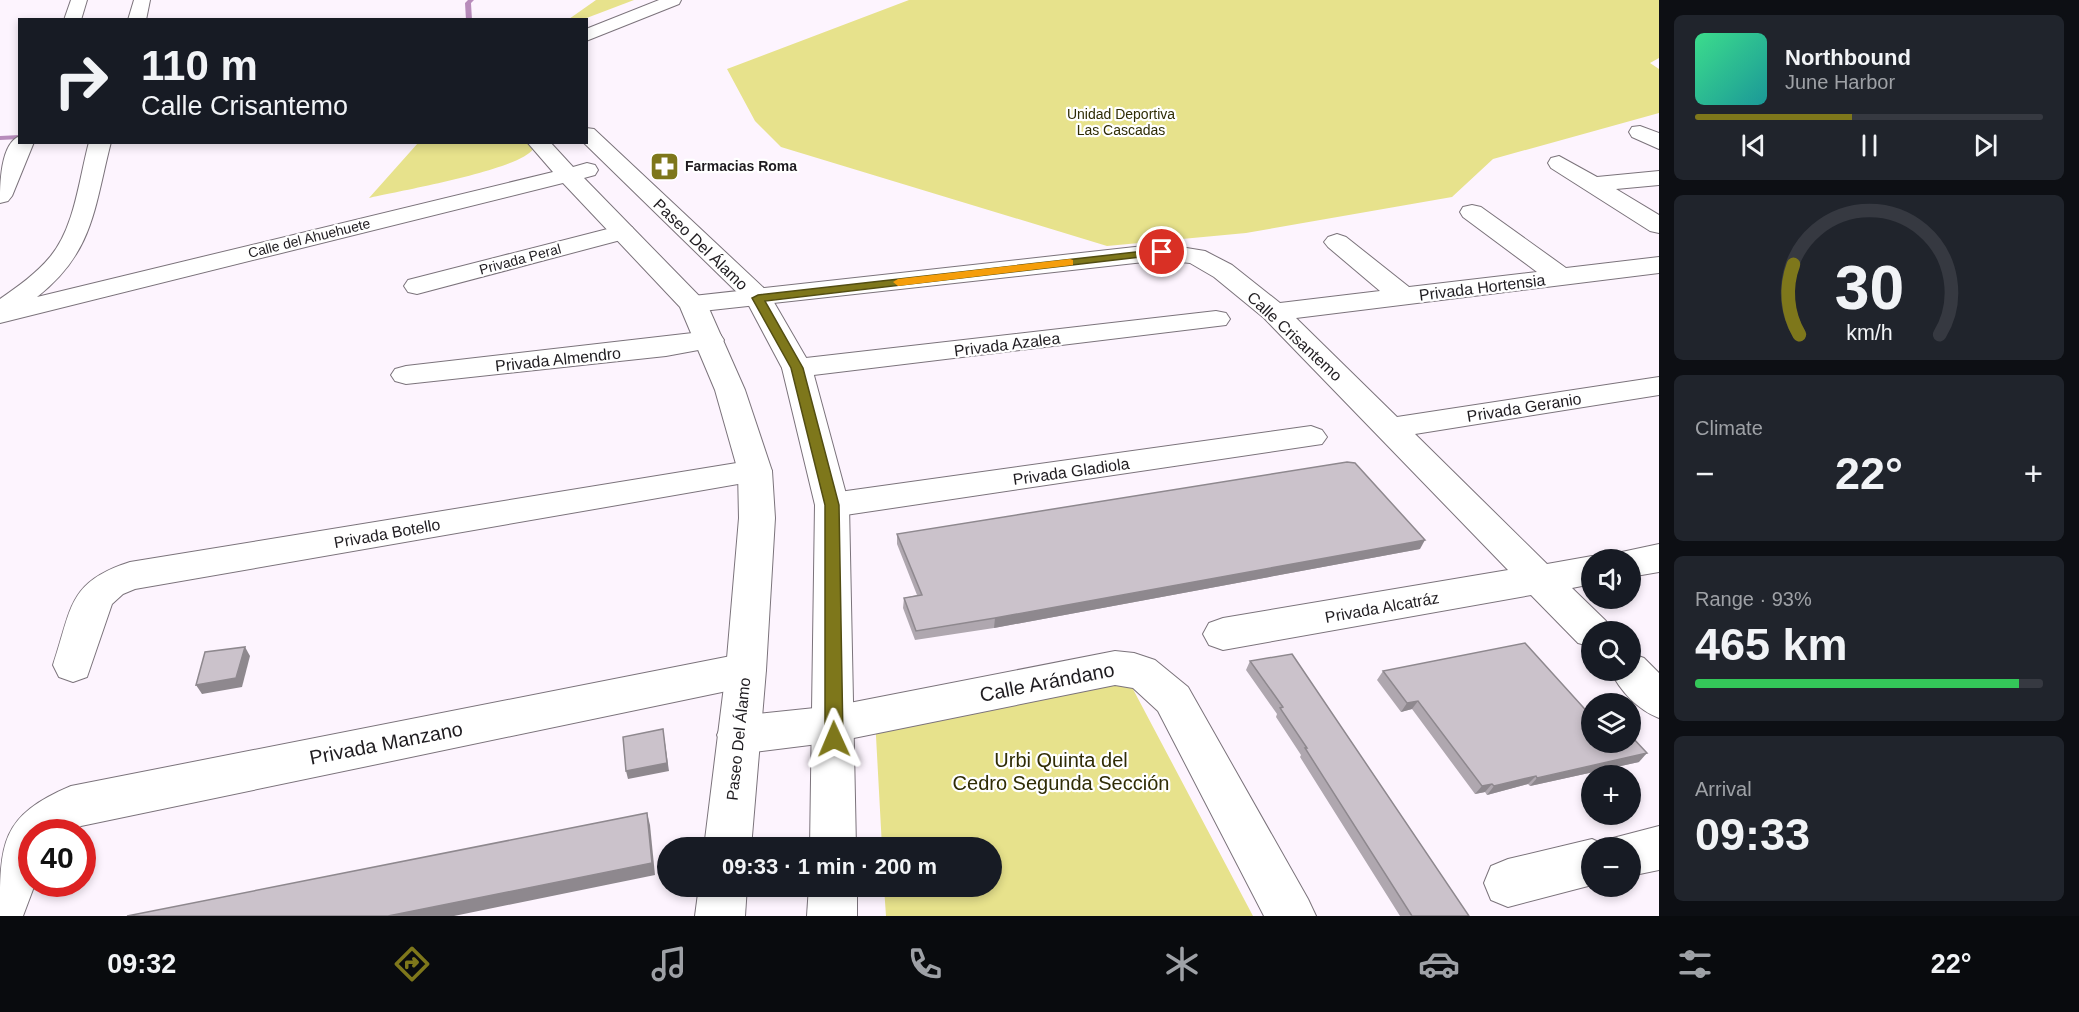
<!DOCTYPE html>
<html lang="en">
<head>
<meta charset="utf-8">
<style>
  body { margin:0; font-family:Arial,sans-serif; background:#20242c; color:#f1f3f6; height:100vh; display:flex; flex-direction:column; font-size:22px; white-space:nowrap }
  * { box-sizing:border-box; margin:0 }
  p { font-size:20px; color:#9ea1a6 }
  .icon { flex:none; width:33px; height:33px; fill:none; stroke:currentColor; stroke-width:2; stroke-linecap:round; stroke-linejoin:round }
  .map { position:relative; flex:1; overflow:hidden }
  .side { display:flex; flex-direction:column; gap:15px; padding:15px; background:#0d0f14; width:420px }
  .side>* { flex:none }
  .banner { position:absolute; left:18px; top:18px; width:570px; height:126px; border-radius:0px; box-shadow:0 3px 9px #0003; background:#171b24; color:#f1f3f6; overflow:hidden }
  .buttons { position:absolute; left:1581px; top:549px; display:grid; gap:12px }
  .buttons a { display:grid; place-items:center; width:60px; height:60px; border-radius:50%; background:#171b24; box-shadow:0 3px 9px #0003; font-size:30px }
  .speed { position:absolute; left:18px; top:819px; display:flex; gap:12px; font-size:30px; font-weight:700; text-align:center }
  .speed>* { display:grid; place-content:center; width:78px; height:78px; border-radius:50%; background:#171b24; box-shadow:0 3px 9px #0003; line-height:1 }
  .speed .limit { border:9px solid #d22; background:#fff; color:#111 }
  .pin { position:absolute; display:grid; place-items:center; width:51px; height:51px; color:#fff; margin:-26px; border:3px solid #fff; border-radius:50%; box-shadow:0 2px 6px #0007 }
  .me { position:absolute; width:66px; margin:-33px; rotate:359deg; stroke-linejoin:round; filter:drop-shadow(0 0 4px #0008) }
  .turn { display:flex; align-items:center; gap:21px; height:126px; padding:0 24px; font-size:27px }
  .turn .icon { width:78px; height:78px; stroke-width:2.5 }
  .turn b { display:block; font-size:42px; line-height:51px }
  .big { font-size:45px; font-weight:700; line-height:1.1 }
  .side .tile { flex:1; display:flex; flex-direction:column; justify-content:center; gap:9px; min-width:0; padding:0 21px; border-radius:9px; background:#20242c }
  .side .dial { align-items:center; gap:0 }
  .dial svg { height:156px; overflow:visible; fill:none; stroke:#363941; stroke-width:7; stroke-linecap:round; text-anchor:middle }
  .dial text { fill:#f1f3f6; stroke:none }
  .song { display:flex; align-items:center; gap:18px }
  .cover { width:72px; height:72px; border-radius:9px; background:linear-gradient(135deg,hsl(150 70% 55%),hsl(180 70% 35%)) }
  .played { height:6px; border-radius:3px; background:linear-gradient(90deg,#7e771b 45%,#363941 45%) }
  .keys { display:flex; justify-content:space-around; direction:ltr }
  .heat { display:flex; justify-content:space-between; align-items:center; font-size:33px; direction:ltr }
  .charge { height:9px; border-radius:4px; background:linear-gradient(90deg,#34c759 93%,#363941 0) }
  .trip { position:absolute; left:657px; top:837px; width:345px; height:60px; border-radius:30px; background:#171b24; box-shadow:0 3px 9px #0003; font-weight:700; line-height:60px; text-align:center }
  .tab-bar { display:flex; height:96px; justify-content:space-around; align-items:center; background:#090b0e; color:#9ea1a6 }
  .tab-bar .icon { width:42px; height:42px }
  .tab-bar .on { color:#7e771b }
  .tab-bar b { font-size:27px; color:#f1f3f6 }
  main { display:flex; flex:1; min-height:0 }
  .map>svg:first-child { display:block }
  .green { fill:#e7e28c }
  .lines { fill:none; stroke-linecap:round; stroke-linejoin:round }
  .stream { fill:#b88cbb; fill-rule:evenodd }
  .minor-casing { stroke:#7b737b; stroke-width:2 }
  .tertiary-casing { stroke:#7b737b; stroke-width:2 }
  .minor { fill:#fff; fill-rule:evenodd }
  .tertiary { fill:#fff; fill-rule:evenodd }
  .wall { fill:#afa7af }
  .shaded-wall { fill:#8e888e }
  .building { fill:#cbc2cb; stroke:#8e888e; stroke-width:1.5 }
  .route { fill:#7e771b; stroke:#524d12; stroke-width:1.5 }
  .slow { fill:#f59e0b }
  .labels { text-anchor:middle; stroke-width:4.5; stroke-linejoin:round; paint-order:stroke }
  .far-park-label { font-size:14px; fill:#2f2c05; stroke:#fff }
  .far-poi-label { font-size:14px; font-weight:bold; fill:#1f1c20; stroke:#fff; text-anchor:start }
  .far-street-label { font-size:14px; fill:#1f1c20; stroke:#fff }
  .street-label { font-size:16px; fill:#1f1c20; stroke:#fff }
  .near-street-label { font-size:20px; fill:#1f1c20; stroke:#fff }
  .near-park-label { font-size:20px; fill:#2f2c05; stroke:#fff }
</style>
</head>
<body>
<main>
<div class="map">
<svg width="1659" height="916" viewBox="0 0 1659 916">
  <rect width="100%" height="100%" fill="#fdf4fe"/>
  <!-- green -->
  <g class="green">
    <polygon points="596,0 634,0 584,19 569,19"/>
    <polygon points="909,0 1659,0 1659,58 1650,63 1659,69 1659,113 1493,159 1452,197 1246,233 1107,246 781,147 755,121 727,69"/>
    <path d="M418,143h109l6,6c-13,21 -134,42 -164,49z"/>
    <polygon points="1116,657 1253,916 886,916 884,887 992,886 992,848 882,847 874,699"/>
  </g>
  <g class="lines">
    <!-- stream -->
    <g class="stream">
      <polygon points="468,0 474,0 471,3 472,20 466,20 465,3"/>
      <polygon points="20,135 20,139 0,140 0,136"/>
    </g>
    <defs>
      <g id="minor">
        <polygon points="659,0 681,0 679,4 586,41 586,29"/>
        <polygon points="1640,126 1659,133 1659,149 1632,137 1629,132 1632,127"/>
        <polygon points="1559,156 1597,177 1659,171 1659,185 1616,189 1659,215 1659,233 1650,231 1551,168 1548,163 1551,158"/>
        <polygon points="1472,205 1481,207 1566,268 1659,257 1659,273 1296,318 1397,417 1659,377 1659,395 1415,434 1547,564 1592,556 1603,560 1592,560 1592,584 1572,588 1606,621 1611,632 1592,632 1592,647 1578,643 1531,595 1223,650 1209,645 1203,634 1209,623 1223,618 1508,570 1264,318 1214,277 1190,263 1162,260 693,312 683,310 679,304 683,298 693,296 1162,244 1205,251 1232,265 1280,303 1380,291 1328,247 1324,242 1328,237 1337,234 1346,237 1409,287 1537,272 1463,217 1460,212 1463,207"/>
        <polygon points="623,225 632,227 635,232 632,237 417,294 408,292 404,286 408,280"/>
        <polygon points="1216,311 1226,313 1230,319 1226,325 797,377 786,374 782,368 786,362 797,359"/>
        <polygon points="710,331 720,334 724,340 720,346 666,356 406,384 395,381 391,375 395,369 406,366"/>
        <polygon points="1311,426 1322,430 1327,437 1322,444 832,517 820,514 815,505 820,496 832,493"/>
        <path d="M755,460l12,3 5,8 -5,8 -632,110 -12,5 -11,10 -25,73 -14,5 -14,-5 -6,-12c19,-56 14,-83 77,-103z"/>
        <polygon points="1659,544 1659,572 1630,577 1630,560 1614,560 1617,553"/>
        <polygon points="1115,651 1134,653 1155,660 1188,687 1308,899 1316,916 1264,916 1158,711 1133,688 1115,685 834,742 738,754 723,748 717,735 723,722 738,716 834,706"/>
        <path d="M746,653l14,5 6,12 -6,12 -14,5 -665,139 -9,6h-40v52h3l-12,32h-23c0,-73 0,-100 71,-130z"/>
        <path d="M1630,653l14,5 15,15v45c-21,-8 -39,-27 -49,-48h20z"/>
        <polygon points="1659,826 1659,870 1630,876 1630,848 1592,848 1592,885 1508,907 1491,900 1484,883 1491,866 1508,859 1592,839 1609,847 1613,838"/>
      </g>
      <g id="tertiary">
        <polygon points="71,0 87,0 81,20 64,20"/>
        <polygon points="134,0 150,0 146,20 128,20"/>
        <polygon points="586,128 594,129 768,292 812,368 849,505 856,848 810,848 815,505 782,368 747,302 583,142 586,142"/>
        <path d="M20,136v6h14l-22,54 -4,5 -8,2c0,-17 0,-60 20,-67z"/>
        <path d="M89,142h22c-17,66 -17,110 -74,155l516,-125 -26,-30h23l23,25 14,-4 8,2 3,5 -3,5 -11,3 123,126 38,86 27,81 3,47 -9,152 -15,178h-47l22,-178 13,-152 -1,-47 -23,-81 -35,-83 -117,-124 -563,140v-24c17,-12 36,-25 50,-42 25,-30 29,-78 39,-115z"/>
        <polygon points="699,886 747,886 745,916 695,916"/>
        <polygon points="809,886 857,886 857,916 807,916"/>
      </g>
    </defs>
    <!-- minor casing -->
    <use href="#minor" class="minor-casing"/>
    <!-- tertiary casing -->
    <use href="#tertiary" class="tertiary-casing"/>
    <!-- minor -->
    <use href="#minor" class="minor"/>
    <!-- tertiary -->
    <use href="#tertiary" class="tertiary"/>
  </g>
  <!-- wall -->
  <g class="wall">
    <polygon points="897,534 1420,549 994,628 915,640 903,608 904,598 917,595 897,544"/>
    <polygon points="1250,661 1469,916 1400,916 1300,757 1301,755 1276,717 1277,714 1246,670"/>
    <polygon points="1383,671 1592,717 1639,762 1530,786 1528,784 1487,795 1485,792 1475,794 1412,709 1401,712 1377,680"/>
  </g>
  <!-- shaded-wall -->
  <g class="shaded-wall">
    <polygon points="1425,540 1420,549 994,628 995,618"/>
    <polygon points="245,647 250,656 242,687 202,694 196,685"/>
    <polygon points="1418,701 1412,709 1401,712 1407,703"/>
    <polygon points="663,729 669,771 628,779 626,771"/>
    <polygon points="1647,753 1639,762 1530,786 1537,778"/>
    <polygon points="1536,776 1528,784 1487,795 1494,786"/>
    <polygon points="1492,784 1485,792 1475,794 1482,786"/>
    <polygon points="647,813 650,825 655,875 454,916 388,916"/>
  </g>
  <!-- building -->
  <g class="building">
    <polygon points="1347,462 1355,463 1425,540 995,618 916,631 904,598 922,595 897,534"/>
    <polygon points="1525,643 1592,717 1592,742 1630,742 1630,735 1647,753 1537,778 1536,776 1494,786 1492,784 1482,786 1418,701 1407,703 1383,671"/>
    <polygon points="245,647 236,678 196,685 205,652"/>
    <polygon points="1292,654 1469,916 1412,916 1305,748 1307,748 1280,708 1283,707 1250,661"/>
    <polygon points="663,729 667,763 626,771 623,737"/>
    <polygon points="647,813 652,863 388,916 127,916"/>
  </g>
  <!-- route -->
  <polygon class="route" points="1162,249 1167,252 1166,254 765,301 803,368 839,505 843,739 840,745 834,747 828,745 825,739 825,505 791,368 752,298 758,295"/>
  <!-- slow -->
  <polygon class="slow" points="1070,259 1073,260 1073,265 898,286 893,282 898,279"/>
  <!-- icons -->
  <defs>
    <symbol id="pharmacy-square" viewBox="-11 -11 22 22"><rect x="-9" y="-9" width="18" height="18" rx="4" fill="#7e771b" stroke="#fff"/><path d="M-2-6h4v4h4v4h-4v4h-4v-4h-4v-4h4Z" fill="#fff"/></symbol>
  </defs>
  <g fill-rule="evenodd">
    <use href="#pharmacy-square" x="648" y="150" width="33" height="33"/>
  </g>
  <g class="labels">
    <!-- far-park labels -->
    <g class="far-park-label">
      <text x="1121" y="119">Unidad Deportiva<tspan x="1121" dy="16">Las Cascadas</tspan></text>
    </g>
    <!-- far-poi labels -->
    <g class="far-poi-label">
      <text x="685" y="171">Farmacias Roma</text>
    </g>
    <!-- far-street labels -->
    <g class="far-street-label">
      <text transform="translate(309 238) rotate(-14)" y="5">Calle del Ahuehuete</text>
      <text transform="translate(520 259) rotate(-15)" y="5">Privada Peral</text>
    </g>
    <!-- street labels -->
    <g class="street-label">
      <text transform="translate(701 244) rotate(44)" y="6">Paseo Del Álamo</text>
      <text transform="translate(1482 287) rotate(-7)" y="6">Privada Hortensia</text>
      <text transform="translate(1295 336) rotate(43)" y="6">Calle Crisantemo</text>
      <text transform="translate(1007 344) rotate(-7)" y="6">Privada Azalea</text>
      <text transform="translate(558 359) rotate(-6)" y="6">Privada Almendro</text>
      <text transform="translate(1524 407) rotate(-9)" y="6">Privada Geranio</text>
      <text transform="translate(1071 471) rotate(-8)" y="6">Privada Gladiola</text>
      <text transform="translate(387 533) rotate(-10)" y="6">Privada Botello</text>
      <text transform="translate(1382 607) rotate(-10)" y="6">Privada Alcatráz</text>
      <text transform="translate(738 739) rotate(-84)" y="6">Paseo Del Álamo</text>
    </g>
    <!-- near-street labels -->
    <g class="near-street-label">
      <text transform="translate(1047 682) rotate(-11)" y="7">Calle Arándano</text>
      <text transform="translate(386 743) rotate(-11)" y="7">Privada Manzano</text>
    </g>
    <!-- near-park labels -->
    <g class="near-park-label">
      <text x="1061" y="767">Urbi Quinta del<tspan x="1061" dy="23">Cedro Segunda Sección</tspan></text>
    </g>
  </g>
</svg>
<div class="buttons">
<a><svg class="icon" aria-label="sound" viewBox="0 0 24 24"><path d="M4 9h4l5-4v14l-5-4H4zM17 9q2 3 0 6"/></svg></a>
<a><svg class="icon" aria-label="search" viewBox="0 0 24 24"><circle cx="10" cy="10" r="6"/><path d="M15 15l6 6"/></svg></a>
<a><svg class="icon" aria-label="layers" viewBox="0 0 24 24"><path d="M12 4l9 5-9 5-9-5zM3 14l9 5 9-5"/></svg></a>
<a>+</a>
<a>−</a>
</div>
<div class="speed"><div class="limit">40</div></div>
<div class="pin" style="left:1162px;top:252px;background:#d93025"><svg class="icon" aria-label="arrive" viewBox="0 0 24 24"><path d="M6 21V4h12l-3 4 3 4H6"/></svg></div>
<svg class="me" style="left:834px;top:739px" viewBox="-20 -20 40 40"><path d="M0-17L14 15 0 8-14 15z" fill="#7e771b" stroke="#fff" stroke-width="4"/></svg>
<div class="trip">09:33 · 1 min · 200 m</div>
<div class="banner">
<div class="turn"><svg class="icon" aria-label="right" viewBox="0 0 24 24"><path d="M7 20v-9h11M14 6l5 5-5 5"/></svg><div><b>110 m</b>Calle Crisantemo</div></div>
</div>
</div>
<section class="side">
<div class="tile">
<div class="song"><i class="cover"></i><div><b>Northbound</b><p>June Harbor</p></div></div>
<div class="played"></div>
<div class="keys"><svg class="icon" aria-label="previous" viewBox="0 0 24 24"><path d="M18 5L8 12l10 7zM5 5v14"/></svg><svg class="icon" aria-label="pause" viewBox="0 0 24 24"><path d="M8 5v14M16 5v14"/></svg><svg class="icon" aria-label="next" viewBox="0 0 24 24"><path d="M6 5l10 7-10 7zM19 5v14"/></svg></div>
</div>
<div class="tile dial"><svg viewBox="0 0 100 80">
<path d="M14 69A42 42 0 1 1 86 69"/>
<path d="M14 69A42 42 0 0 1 11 33" stroke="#7e771b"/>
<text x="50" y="56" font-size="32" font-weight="700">30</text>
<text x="50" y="72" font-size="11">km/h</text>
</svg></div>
<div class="tile"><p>Climate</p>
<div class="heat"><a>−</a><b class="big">22°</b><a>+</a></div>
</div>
<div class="tile"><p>Range · 93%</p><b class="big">465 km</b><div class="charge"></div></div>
<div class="tile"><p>Arrival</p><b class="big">09:33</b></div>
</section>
</main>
<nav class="tab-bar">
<b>09:32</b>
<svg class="icon on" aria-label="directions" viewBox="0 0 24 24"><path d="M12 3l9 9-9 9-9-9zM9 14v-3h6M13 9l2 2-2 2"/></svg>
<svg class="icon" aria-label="music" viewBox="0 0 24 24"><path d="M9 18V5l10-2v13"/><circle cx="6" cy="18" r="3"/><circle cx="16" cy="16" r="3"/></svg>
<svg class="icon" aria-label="phone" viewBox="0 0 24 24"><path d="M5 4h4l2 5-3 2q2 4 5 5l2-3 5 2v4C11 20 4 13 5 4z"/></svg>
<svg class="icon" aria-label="climate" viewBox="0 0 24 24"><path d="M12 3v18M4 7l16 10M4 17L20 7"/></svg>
<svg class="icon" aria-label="car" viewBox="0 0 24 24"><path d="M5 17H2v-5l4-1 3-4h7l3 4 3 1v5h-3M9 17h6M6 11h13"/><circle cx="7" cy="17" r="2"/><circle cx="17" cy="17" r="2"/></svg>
<svg class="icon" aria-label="filters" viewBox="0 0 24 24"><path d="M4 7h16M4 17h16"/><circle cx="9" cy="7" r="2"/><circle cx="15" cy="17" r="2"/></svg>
<b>22°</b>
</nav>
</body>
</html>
